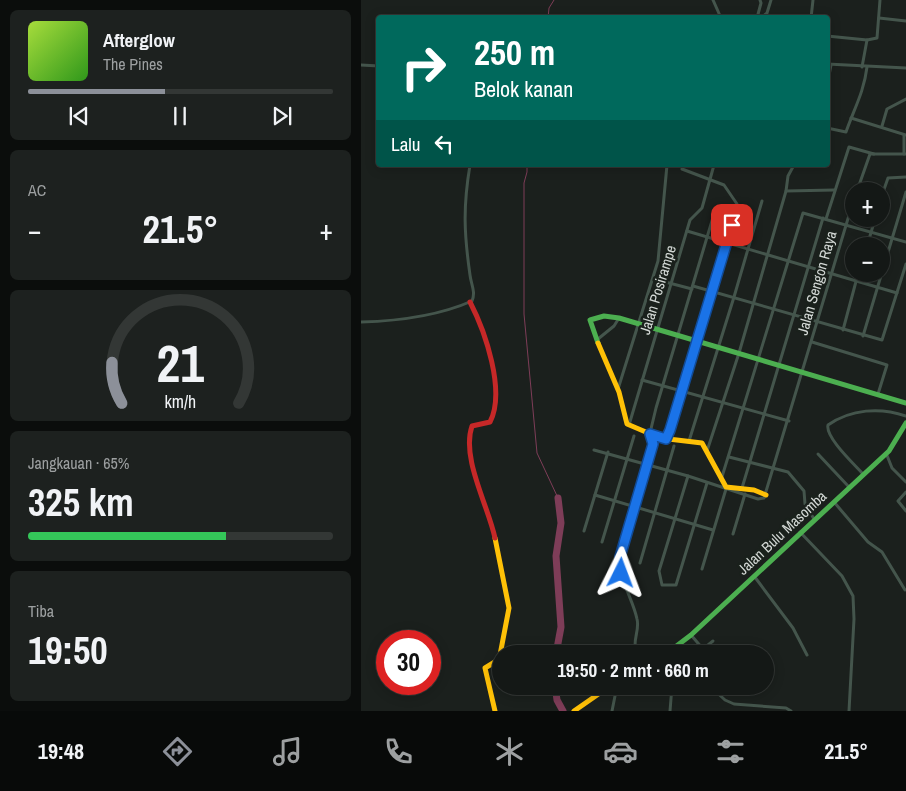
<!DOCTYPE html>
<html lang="id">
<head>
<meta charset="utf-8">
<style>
  body { margin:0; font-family:"Archivo Narrow",sans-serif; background:#1d211f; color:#f1f3f6; height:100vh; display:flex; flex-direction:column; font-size:19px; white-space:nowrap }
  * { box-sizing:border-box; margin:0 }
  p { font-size:16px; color:#9da0a1 }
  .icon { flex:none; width:28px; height:28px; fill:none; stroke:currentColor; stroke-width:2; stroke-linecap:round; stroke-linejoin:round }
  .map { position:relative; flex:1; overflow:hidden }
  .drawer { display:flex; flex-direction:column; gap:10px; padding:10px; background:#0b0d0c; width:361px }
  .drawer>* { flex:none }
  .top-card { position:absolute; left:15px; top:15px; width:454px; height:152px; border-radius:5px; box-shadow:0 2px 12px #0003,0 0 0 1px #333735; background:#00695c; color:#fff; overflow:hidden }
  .fabs { position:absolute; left:484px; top:182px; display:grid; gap:10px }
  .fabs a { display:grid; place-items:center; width:45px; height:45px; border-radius:50%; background:#141816; box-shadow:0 2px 12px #0003,0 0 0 1px #333735; font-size:25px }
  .speed { position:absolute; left:15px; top:630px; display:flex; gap:10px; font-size:25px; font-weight:700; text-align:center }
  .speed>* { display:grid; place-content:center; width:65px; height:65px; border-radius:50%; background:#141816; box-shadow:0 2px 12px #0003,0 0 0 1px #333735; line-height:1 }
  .speed .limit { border:8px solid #d22; background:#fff; color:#111 }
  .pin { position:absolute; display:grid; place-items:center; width:42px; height:42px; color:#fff; margin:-21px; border-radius:10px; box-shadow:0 2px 8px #0006 }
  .me { position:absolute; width:55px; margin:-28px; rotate:3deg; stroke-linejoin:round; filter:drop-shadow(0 0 4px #0008) }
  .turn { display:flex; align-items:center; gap:18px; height:105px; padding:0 15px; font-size:22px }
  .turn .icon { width:65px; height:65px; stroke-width:2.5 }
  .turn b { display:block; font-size:35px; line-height:42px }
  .then { display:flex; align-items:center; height:48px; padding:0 15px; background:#0003; gap:10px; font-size:19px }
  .big { font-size:38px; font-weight:800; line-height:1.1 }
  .drawer .widget { flex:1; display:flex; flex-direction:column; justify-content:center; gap:8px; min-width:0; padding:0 18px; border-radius:8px; background:#1d211f }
  .drawer .dial { align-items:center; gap:0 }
  .dial svg { height:130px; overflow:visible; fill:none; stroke:#333735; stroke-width:7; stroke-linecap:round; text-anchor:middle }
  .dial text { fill:#f1f3f6; stroke:none }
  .song { display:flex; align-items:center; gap:15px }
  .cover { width:60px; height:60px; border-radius:8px; background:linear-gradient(135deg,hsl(80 70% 55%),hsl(110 70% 35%)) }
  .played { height:5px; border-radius:2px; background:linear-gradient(90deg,#8c9099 45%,#333735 45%) }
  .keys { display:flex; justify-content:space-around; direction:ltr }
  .heat { display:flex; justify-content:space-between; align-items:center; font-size:28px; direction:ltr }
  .charge { height:8px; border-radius:4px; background:linear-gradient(90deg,#34c759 65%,#333735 0) }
  .trip { position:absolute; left:131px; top:645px; width:282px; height:50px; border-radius:25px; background:#141816; box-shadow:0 2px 12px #0003,0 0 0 1px #333735; font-weight:800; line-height:50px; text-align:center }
  .tab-bar { display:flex; height:80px; justify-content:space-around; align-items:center; background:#080a09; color:#9da0a1 }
  .tab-bar .icon { width:35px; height:35px }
  .tab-bar .selected { color:#8c9099 }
  .tab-bar b { font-size:22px; color:#f1f3f6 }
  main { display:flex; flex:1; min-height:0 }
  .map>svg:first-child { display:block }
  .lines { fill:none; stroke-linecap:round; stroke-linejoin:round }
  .stream { stroke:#7e3d58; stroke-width:1 }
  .river { stroke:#7e3d58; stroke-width:7 }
  .street { stroke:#44554c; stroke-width:3 }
  .fast { stroke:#4caf50; stroke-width:5 }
  .slow { stroke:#ffc107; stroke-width:5 }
  .jam { stroke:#c62828; stroke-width:5 }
  .route-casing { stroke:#114b97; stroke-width:12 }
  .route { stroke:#1a73e8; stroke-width:9 }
  .labels { text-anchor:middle; stroke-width:5; stroke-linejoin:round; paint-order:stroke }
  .street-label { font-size:15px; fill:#d3d8d5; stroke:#1a211c }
</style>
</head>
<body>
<main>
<section class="drawer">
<div class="widget">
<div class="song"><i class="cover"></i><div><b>Afterglow</b><p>The Pines</p></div></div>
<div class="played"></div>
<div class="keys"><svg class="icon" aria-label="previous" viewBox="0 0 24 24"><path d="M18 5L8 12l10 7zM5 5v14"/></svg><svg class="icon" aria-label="pause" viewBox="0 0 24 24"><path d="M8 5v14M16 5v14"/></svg><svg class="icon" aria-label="next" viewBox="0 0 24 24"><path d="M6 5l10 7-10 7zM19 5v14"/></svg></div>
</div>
<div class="widget"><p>AC</p>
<div class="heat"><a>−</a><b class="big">21.5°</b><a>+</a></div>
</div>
<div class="widget dial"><svg viewBox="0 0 100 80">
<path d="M14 69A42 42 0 1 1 86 69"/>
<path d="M14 69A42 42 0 0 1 8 44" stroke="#8c9099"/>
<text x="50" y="56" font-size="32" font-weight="700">21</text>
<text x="50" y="72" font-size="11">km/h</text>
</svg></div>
<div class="widget"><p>Jangkauan · 65%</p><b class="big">325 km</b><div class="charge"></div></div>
<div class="widget"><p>Tiba</p><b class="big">19:50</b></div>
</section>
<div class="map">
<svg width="545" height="711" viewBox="0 0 545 711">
  <rect width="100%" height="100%" fill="#1b201d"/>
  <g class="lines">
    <!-- stream -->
    <g class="stream">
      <polyline points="187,18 188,8 193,0"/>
      <polyline points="166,165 166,172 163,183 163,314 176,453 197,498"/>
    </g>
    <!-- river -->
    <g class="river">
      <polyline points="195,654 200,627 195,556 200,523 197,498"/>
      <polyline points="194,686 196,700 202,711"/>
    </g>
    <!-- street -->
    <g class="street">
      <polyline points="352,0 360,18"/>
      <polyline points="396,18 400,3 399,0"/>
      <polyline points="400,18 406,13 410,0"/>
      <polyline points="450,18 452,0"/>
      <polyline points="518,18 545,21"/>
      <polyline points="466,36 506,40 516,38 519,0"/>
      <polyline points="466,64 545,68"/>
      <polyline points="0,65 18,66"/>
      <polyline points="501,67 506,40"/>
      <polyline points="466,86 470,65"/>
      <polyline points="490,118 545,135"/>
      <polyline points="521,126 526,109 545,99"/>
      <path d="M466,128l19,4c8,-23 18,-40 21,-65"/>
      <polyline points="543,154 543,135"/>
      <polyline points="425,191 473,190"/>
      <polyline points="496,191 509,154 545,154"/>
      <polyline points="520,198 527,178 545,177"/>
      <polyline points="465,219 488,147 513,154"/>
      <polyline points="326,231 536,293"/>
      <polyline points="506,246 514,219"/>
      <polyline points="293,279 331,289"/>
      <polyline points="332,286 521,340 545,264"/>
      <path d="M0,322c37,-1 77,-6 111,-21 4,-9 -1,-17 -2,-26 -6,-42 -7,-68 0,-110"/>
      <polyline points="482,330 497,274"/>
      <polyline points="502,336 545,192"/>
      <polyline points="237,339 253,326 258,318"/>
      <polyline points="451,342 526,365 517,394"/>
      <polyline points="281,380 428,421"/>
      <polyline points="257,389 297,261 306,165"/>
      <polyline points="268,425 329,220 341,208 353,165"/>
      <polyline points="305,438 322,391 376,204 363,185 321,169"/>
      <polyline points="328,441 373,297 401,201"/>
      <polyline points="233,450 327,476 397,499 403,498 492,202"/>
      <polyline points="346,451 378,353 425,191 427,176 433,165"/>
      <polyline points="525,453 531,468 545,482"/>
      <polyline points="457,454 488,487"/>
      <polyline points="368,457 427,472 443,491 444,504 453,519"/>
      <path d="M502,474c-9,-10 -38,-37 -35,-49 23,-16 52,-18 78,-9"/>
      <polyline points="327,476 298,571 301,585 315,585 346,483"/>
      <polyline points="360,480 442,213 545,242"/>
      <polyline points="381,488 462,218"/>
      <polyline points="545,492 537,501 545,511"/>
      <polyline points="234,495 352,530"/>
      <polyline points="473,502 507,542 521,552 544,590"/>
      <polyline points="223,531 247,452"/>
      <polyline points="439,532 481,576 492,596 493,619 488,711"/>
      <polyline points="372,534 384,494"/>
      <polyline points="241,542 273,436"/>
      <polyline points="279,563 313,446"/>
      <polyline points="341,569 365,489"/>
      <polyline points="393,576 432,628 446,655"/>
      <polyline points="330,635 342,649 352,641"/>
      <path d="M275,654c-4,-15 4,-23 1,-35 -4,-20 -19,-41 -17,-62l33,-113 -3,-11 6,-25 58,-194"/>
      <polyline points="349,686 364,700 373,704 425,708 430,711"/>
      <polyline points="251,711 256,686"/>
      <polyline points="309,711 311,686"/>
    </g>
    <!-- fast -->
    <g class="fast">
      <polyline points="237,343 229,320 243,316 258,318 545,403"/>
      <polyline points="305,654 330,635 528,451 545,423"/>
    </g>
    <!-- slow -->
    <g class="slow">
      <polyline points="237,343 258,392 266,424 299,438 341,443 365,487 393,490 405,495"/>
      <polyline points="134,538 148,608 139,655 137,660 124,668 134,711"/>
      <polyline points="213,711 249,686"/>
    </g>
    <!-- jam -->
    <path class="jam" d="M109,302c15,29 36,89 20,120l-18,4c-11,32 16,79 23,112"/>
  </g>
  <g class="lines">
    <defs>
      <polyline id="route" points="260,573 259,557 292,444 289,434 305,439 309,430 371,225"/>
    </defs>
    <!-- route casing -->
    <use href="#route" class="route-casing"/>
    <!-- route -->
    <use href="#route" class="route"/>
  </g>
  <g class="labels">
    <!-- street labels -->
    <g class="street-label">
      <text transform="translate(456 283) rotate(-74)" y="5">Jalan Sengon Raya</text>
      <text transform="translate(297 290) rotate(-73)" y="5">Jalan Posirampe</text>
      <text transform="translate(421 533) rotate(-43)" y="5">Jalan Bulu Masomba</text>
    </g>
  </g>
</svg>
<div class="fabs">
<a>+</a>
<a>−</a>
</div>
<div class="speed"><div class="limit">30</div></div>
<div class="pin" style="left:371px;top:225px;background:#d93025"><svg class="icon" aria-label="arrive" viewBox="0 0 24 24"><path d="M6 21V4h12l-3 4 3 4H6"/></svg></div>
<svg class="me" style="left:260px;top:573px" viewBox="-20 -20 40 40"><path d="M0-17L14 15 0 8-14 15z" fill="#1a73e8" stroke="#fff" stroke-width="4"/></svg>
<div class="trip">19:50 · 2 mnt · 660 m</div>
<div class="top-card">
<div class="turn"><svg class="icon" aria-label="right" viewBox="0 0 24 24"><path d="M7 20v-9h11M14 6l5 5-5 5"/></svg><div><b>250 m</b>Belok kanan</div></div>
<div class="then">Lalu<svg class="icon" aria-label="left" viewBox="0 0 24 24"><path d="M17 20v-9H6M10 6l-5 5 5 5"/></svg></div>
</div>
</div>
</main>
<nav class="tab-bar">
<b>19:48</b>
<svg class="icon selected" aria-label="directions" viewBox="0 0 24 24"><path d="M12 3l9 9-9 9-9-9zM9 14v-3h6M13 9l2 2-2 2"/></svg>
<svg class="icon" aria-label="music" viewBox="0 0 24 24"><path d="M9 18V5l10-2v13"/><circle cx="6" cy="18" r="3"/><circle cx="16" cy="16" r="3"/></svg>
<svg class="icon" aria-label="phone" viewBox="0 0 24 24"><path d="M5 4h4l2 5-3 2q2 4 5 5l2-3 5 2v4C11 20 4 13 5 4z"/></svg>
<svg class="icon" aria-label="climate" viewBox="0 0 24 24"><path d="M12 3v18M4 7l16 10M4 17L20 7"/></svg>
<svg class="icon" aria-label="car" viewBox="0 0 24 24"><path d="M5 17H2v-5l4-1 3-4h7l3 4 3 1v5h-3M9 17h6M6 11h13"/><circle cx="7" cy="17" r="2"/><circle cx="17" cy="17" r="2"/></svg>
<svg class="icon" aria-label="filters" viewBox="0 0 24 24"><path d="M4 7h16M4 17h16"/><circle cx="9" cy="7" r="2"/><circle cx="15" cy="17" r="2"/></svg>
<b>21.5°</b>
</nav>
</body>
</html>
